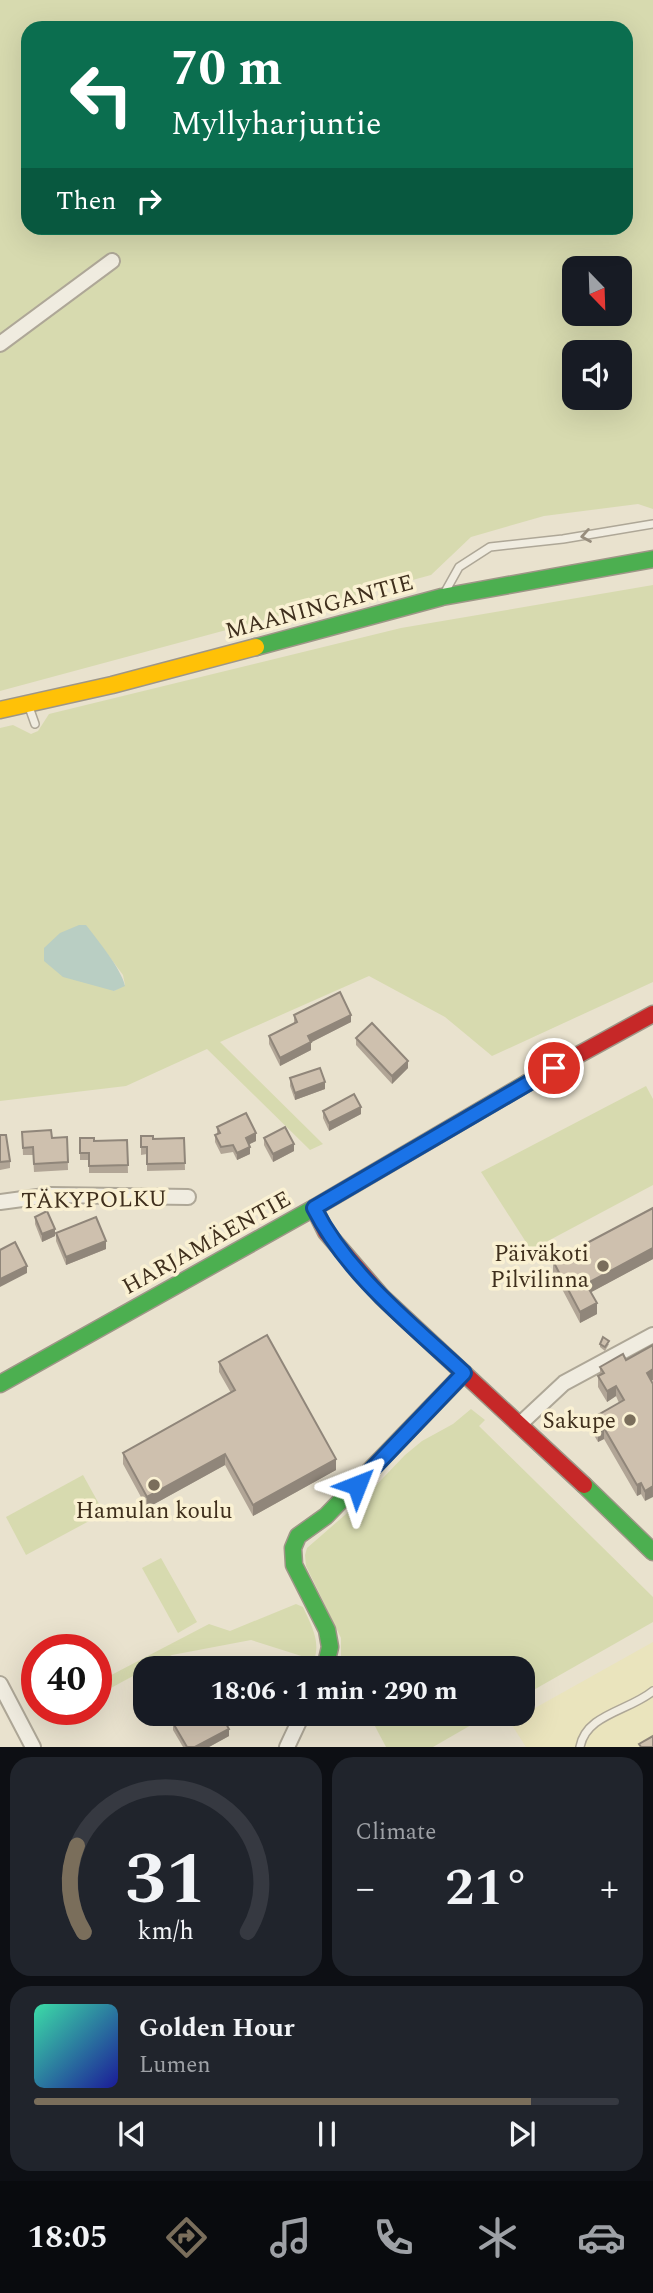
<!DOCTYPE html>
<html lang="en">
<head>
<meta charset="utf-8">
<style>
  body { margin:0; font-family:Spectral,serif; background:#20242c; color:#f1f3f6; height:100vh; display:flex; flex-direction:column; font-size:26px; white-space:nowrap }
  * { box-sizing:border-box; margin:0 }
  p { font-size:23px; color:#9ea1a6 }
  .icon { flex:none; width:38px; height:38px; fill:none; stroke:currentColor; stroke-width:2; stroke-linecap:round; stroke-linejoin:round }
  .map { position:relative; height:1747px; overflow:hidden }
  .panel { display:flex; flex-direction:column; gap:10px; padding:10px; background:#0d0f14; flex:1 }
  .panel>* { flex:none }
  .top-card { position:absolute; left:21px; top:21px; width:612px; height:214px; border-radius:21px; box-shadow:0 7px 28px #0002; background:#0b6e4f; color:#fff; overflow:hidden }
  .needle { width:46px; rotate:157deg }
  .tools { position:absolute; left:562px; top:256px; display:grid; gap:14px }
  .tools a { display:grid; place-items:center; width:70px; height:70px; border-radius:14px; background:#171b24; box-shadow:0 7px 28px #0002; font-size:35px }
  .speed { position:absolute; left:21px; top:1634px; display:flex; gap:14px; font-size:35px; font-weight:700; text-align:center }
  .speed>* { display:grid; place-content:center; width:91px; height:91px; border-radius:50%; background:#171b24; box-shadow:0 7px 28px #0002; line-height:1 }
  .speed .limit { border:10px solid #d22; background:#fff; color:#111 }
  .pin { position:absolute; display:grid; place-items:center; width:60px; height:60px; color:#fff; margin:-30px; border:4px solid #fff; border-radius:50%; box-shadow:0 2px 7px #0007 }
  .me { position:absolute; width:77px; margin:-38px; rotate:45deg; stroke-linejoin:round; filter:drop-shadow(0 0 5px #0008) }
  .turn { display:flex; align-items:center; gap:24px; height:147px; padding:0 35px; font-size:32px }
  .turn .icon { width:91px; height:91px; stroke-width:2.5 }
  .turn b { display:block; font-size:49px; line-height:60px }
  .then { display:flex; align-items:center; height:66px; padding:0 35px; background:#0003; gap:14px; font-size:26px }
  .big { font-size:52px; font-weight:700; line-height:1.1 }
  .panel .tile { flex:1; display:flex; flex-direction:column; justify-content:center; gap:10px; min-width:0; padding:0 24px; border-radius:21px; background:#20242c }
  .panel .dial { align-items:center; gap:0 }
  .dial svg { height:182px; overflow:visible; fill:none; stroke:#363941; stroke-width:7; stroke-linecap:round; text-anchor:middle }
  .dial text { fill:#f1f3f6; stroke:none }
  .song { display:flex; align-items:center; gap:21px }
  .cover { width:84px; height:84px; border-radius:10px; background:linear-gradient(135deg,hsl(160 70% 55%),hsl(240 70% 35%)) }
  .played { height:7px; border-radius:4px; background:linear-gradient(90deg,#7a6e5b 85%,#363941 85%) }
  .keys { display:flex; justify-content:space-around; direction:ltr }
  .heat { display:flex; justify-content:space-between; align-items:center; font-size:38px; direction:ltr }
  .panel .tiles { flex:1; display:grid; gap:10px; grid-template-columns:1fr 1fr }
  .tile:last-child { grid-column:span 2 }
  .trip { position:absolute; left:133px; top:1656px; width:402px; height:70px; border-radius:21px; background:#171b24; box-shadow:0 7px 28px #0002; font-weight:700; line-height:70px; text-align:center }
  .tabs { display:flex; height:112px; justify-content:space-around; align-items:center; background:#090b0e; color:#9ea1a6 }
  .tabs .icon { width:49px; height:49px }
  .tabs .selected { color:#7a6e5b }
  .tabs b { font-size:32px; color:#f1f3f6 }
  .map>svg:first-child { display:block }
  .farmland { fill:#eae4bd }
  .green { fill:#d7daaf; fill-rule:evenodd }
  .water { fill:#b9cec3 }
  .lines { fill:none; stroke-linecap:round; stroke-linejoin:round }
  .lane-casing { stroke:#aea797; stroke-width:10 }
  .street-casing { stroke:#aea797; stroke-width:18 }
  .fast-casing { stroke:#9e9687; stroke-width:19 }
  .slow-casing { stroke:#9e9687; stroke-width:19 }
  .jam-casing { stroke:#9e9687; stroke-width:19 }
  .lane { stroke:#f0ece0; stroke-width:7 }
  .street { stroke:#f0ece0; stroke-width:14 }
  .fast { stroke:#4caf50; stroke-width:16 }
  .slow { stroke:#ffc107; stroke-width:16 }
  .jam { stroke:#c62828; stroke-width:16 }
  .wall { fill:#b1a596 }
  .shaded-wall { fill:#90867a }
  .building { fill:#cec0ae; stroke:#90867a; stroke-width:2 }
  .oneway { stroke:#988e7e }
  .route-casing { stroke:#114b97; stroke-width:18 }
  .route { stroke:#1a73e8; stroke-width:12 }
  .poi-dot { fill:#7a6e5b; stroke:#faf1d3; stroke-width:2.5 }
  .labels { text-anchor:middle; stroke-width:7; stroke-linejoin:round; paint-order:stroke }
  .street-label { font-size:23px; fill:#3f2f1d; stroke:#faf1d3 }
  .poi-label { font-size:23px; fill:#3f2f1d; stroke:#faf1d3; text-anchor:end }
</style>
</head>
<body>
<div class="map">
<svg width="653" height="1747" viewBox="0 0 653 1747">
  <rect width="100%" height="100%" fill="#e9e2ce"/>
  <!-- farmland -->
  <polygon class="farmland" points="653,1642 653,1747 526,1747 510,1722"/>
  <!-- green -->
  <g class="green">
    <path d="M0,0h653v509l-15,-5 -94,12 -73,21 -40,38 -431,116zM28,28h598v200h-598zM574,268h46v45h-46zM574,352h46v45h-46z"/>
    <path d="M653,585v397l-161,74 -47,-39 -76,-41 -149,66 103,102 -13,6 -103,-101 -81,37 -126,15v-373l13,-3 18,9 7,-3 11,-17 352,-86zM103,948l20,27 2,10 -11,6z"/>
    <polygon points="646,1086 653,1099 653,1185 531,1250 481,1172"/>
    <polygon points="471,1409 485,1420 479,1426 653,1597 653,1622 523,1696 523,1668 344,1668 341,1662 341,1638 306,1566 305,1555 307,1548 361,1501 405,1455 422,1441 453,1424"/>
    <polygon points="83,1475 104,1513 26,1555 6,1517"/>
    <polygon points="161,1558 197,1622 178,1633 142,1568"/>
    <path d="M296,1604l7,3c8,18 18,34 11,53l-63,-20 -79,15 -76,41v-13l113,-59 21,7z"/>
    <polygon points="368,1713 492,1713 433,1747 386,1747"/>
  </g>
  <!-- water -->
  <path class="water" d="M79,925h7c11,14 36,45 39,61l-11,5 -51,-14 -19,-16v-13l16,-15z"/>
  <g class="lines">
    <defs>
      <g id="lane">
        <polyline points="445,592 459,567 490,547 563,539 653,524"/>
        <polyline points="29,707 35,724"/>
        <path d="M580,1747c6,-33 49,-36 73,-56"/>
      </g>
      <g id="street">
        <polyline points="0,344 112,261"/>
        <polyline points="0,1202 52,1195 188,1197"/>
        <polyline points="519,1425 564,1383 653,1335"/>
        <polyline points="0,1684 33,1747"/>
        <polyline points="287,1747 303,1713"/>
      </g>
      <g id="fast">
        <polyline points="256,647 442,597 653,559"/>
        <polyline points="0,1384 314,1208 527,1083"/>
        <polyline points="584,1485 653,1552"/>
        <polyline points="325,1668 330,1647 327,1630 294,1565 293,1548 298,1536 326,1516 464,1373"/>
      </g>
      <polyline id="slow" points="0,710 112,685 256,647"/>
      <g id="jam">
        <polyline points="527,1083 653,1014"/>
        <polyline points="314,1208 326,1232 382,1297 584,1485"/>
      </g>
    </defs>
    <!-- lane casing -->
    <use href="#lane" class="lane-casing"/>
    <!-- street casing -->
    <use href="#street" class="street-casing"/>
    <!-- fast casing -->
    <use href="#fast" class="fast-casing"/>
    <!-- slow casing -->
    <use href="#slow" class="slow-casing"/>
    <!-- jam casing -->
    <use href="#jam" class="jam-casing"/>
    <!-- lane -->
    <use href="#lane" class="lane"/>
    <!-- street -->
    <use href="#street" class="street"/>
    <!-- fast -->
    <use href="#fast" class="fast"/>
    <!-- slow -->
    <use href="#slow" class="slow"/>
    <!-- jam -->
    <use href="#jam" class="jam"/>
  </g>
  <!-- wall -->
  <g class="wall">
    <polygon points="294,1015 351,1022 311,1042 311,1050 280,1066 269,1044 269,1036 294,1024"/>
    <polygon points="356,1038 408,1068 392,1084 356,1045"/>
    <polygon points="290,1078 325,1089 295,1100 290,1086"/>
    <polygon points="323,1111 361,1114 329,1131 323,1118"/>
    <polygon points="217,1127 256,1141 249,1144 250,1154 237,1160 233,1152 221,1154 215,1142 215,1135 217,1134"/>
    <polygon points="22,1132 52,1138 67,1137 68,1170 34,1172 33,1155 23,1155"/>
    <polygon points="0,1135 10,1161 10,1168 0,1170"/>
    <polygon points="141,1136 153,1139 184,1138 185,1170 147,1171 147,1154 141,1155"/>
    <polygon points="80,1138 94,1141 127,1140 128,1173 89,1173 89,1160 80,1160"/>
    <polygon points="264,1138 294,1151 273,1162 264,1145"/>
    <polygon points="35,1217 55,1236 42,1242 35,1224"/>
    <polygon points="56,1233 106,1249 66,1265 56,1241"/>
    <polygon points="653,1259 591,1292 597,1314 580,1323 553,1272 553,1261"/>
    <polygon points="600,1344 609,1344 605,1351 600,1347"/>
    <polygon points="626,1360 651,1381 645,1501 641,1494 637,1496 604,1439 598,1442 591,1430 591,1419 619,1403 616,1396 607,1402 598,1387 598,1376 600,1374 600,1367"/>
    <polygon points="219,1362 336,1470 253,1516 225,1465 147,1508 123,1464 123,1453 231,1393 219,1372"/>
    <polygon points="173,1723 229,1736 209,1747 183,1747 173,1730"/>
  </g>
  <!-- shaded-wall -->
  <g class="shaded-wall">
    <polygon points="351,1015 351,1022 308,1044 308,1036"/>
    <polygon points="311,1042 311,1050 280,1066 280,1058"/>
    <polygon points="408,1061 408,1068 392,1084 392,1076"/>
    <polygon points="325,1082 325,1089 295,1100 295,1093"/>
    <polygon points="361,1107 361,1114 329,1131 329,1123"/>
    <polygon points="256,1133 256,1141 246,1146 246,1138"/>
    <polygon points="294,1144 294,1151 273,1162 273,1154"/>
    <polygon points="250,1147 250,1154 237,1160 237,1153"/>
    <polygon points="55,1229 55,1236 42,1242 42,1234"/>
    <polygon points="106,1241 106,1249 66,1265 66,1257"/>
    <polygon points="653,1248 653,1259 586,1295 586,1284"/>
    <polygon points="27,1266 27,1273 0,1287 0,1279"/>
    <polygon points="597,1303 597,1314 580,1323 580,1312"/>
    <polygon points="653,1369 653,1380 647,1384 647,1373"/>
    <polygon points="616,1386 616,1396 607,1402 607,1391"/>
    <polygon points="604,1428 604,1439 598,1442 598,1432"/>
    <polygon points="225,1454 225,1465 147,1508 147,1497"/>
    <polygon points="336,1459 336,1470 253,1516 253,1505"/>
    <polygon points="641,1483 641,1494 637,1496 637,1485"/>
    <polygon points="653,1486 653,1497 645,1501 645,1491"/>
    <polygon points="229,1729 229,1736 209,1747 195,1747"/>
  </g>
  <!-- building -->
  <g class="building">
    <polygon points="340,992 351,1015 308,1036 311,1042 280,1058 269,1036 297,1022 294,1015"/>
    <polygon points="372,1023 408,1061 392,1076 356,1038"/>
    <polygon points="320,1068 325,1082 295,1093 290,1078"/>
    <polygon points="354,1094 361,1107 329,1123 323,1111"/>
    <polygon points="246,1113 256,1133 246,1138 250,1147 237,1153 233,1145 221,1147 215,1135 220,1133 217,1127"/>
    <polygon points="285,1127 294,1144 273,1154 264,1138"/>
    <polygon points="51,1130 52,1138 67,1137 68,1162 34,1164 33,1147 23,1148 22,1132"/>
    <polygon points="0,1135 6,1135 10,1161 0,1162"/>
    <polygon points="141,1136 153,1136 153,1139 184,1138 185,1163 147,1164 147,1147 141,1147"/>
    <polygon points="80,1138 94,1138 94,1141 127,1140 128,1165 89,1166 89,1153 80,1153"/>
    <polygon points="653,1208 653,1248 586,1284 597,1303 580,1312 553,1261"/>
    <polygon points="47,1211 55,1229 42,1234 35,1217"/>
    <polygon points="96,1217 106,1241 66,1257 56,1233"/>
    <polygon points="15,1242 27,1266 0,1279 0,1250"/>
    <polygon points="267,1335 336,1459 253,1505 225,1454 147,1497 123,1453 235,1390 219,1362"/>
    <polygon points="603,1337 609,1341 605,1347 600,1344"/>
    <polygon points="653,1345 653,1369 647,1373 653,1384 653,1486 645,1491 641,1483 637,1485 604,1428 598,1432 591,1419 624,1400 616,1386 607,1391 598,1376 604,1373 600,1367 623,1354 626,1360"/>
    <polygon points="191,1713 220,1713 229,1729 195,1747 187,1747 173,1723"/>
    <polygon points="653,1736 653,1747 641,1747 639,1744"/>
  </g>
  <!-- one-way arrows -->
  <defs><path id="oneway-chevron" d="M-2-3.5L2.5 0L-2 3.5" fill="none" stroke-width="1.6" stroke-linecap="round" stroke-linejoin="round" transform="scale(1.75)"/></defs>
  <use class="oneway" href="#oneway-chevron" transform="translate(586 536) rotate(170)"/>
  <g class="lines">
    <defs>
      <path id="route" d="M357,1485l107,-112c-54,-50 -116,-98 -150,-165l240,-140"/>
    </defs>
    <!-- route casing -->
    <use href="#route" class="route-casing"/>
    <!-- route -->
    <use href="#route" class="route"/>
  </g>
  <!-- markers -->
  <g class="poi-dot">
    <circle cx="603" cy="1266" r="7"/>
    <circle cx="630" cy="1420" r="7"/>
    <circle cx="154" cy="1485" r="7"/>
  </g>
  <g class="labels">
    <!-- street labels -->
    <g class="street-label">
      <text transform="translate(319 606) rotate(-15)" y="8">MAANINGANTIE</text>
      <text transform="translate(94 1199) rotate(-1)" y="8">TÄKYPOLKU</text>
      <text transform="translate(206 1242) rotate(-29)" y="8">HARJAMÄENTIE</text>
    </g>
    <!-- poi labels -->
    <g class="poi-label">
      <text x="589" y="1261">Päiväkoti<tspan x="589" dy="26">Pilvilinna</tspan></text>
      <text x="616" y="1428">Sakupe</text>
      <text x="154" y="1518" text-anchor="middle">Hamulan koulu</text>
    </g>
  </g>
</svg>
<div class="tools">
<a><svg class="needle" viewBox="-14 -14 28 28"><path d="M0-13l5 13h-10z" fill="#e53935"/><path d="M0 13l5-13h-10z" fill="#9ea1a6"/></svg></a>
<a><svg class="icon" aria-label="sound" viewBox="0 0 24 24"><path d="M4 9h4l5-4v14l-5-4H4zM17 9q2 3 0 6"/></svg></a>
</div>
<div class="speed"><div class="limit">40</div></div>
<div class="pin" style="left:554px;top:1068px;background:#d93025"><svg class="icon" aria-label="arrive" viewBox="0 0 24 24"><path d="M6 21V4h12l-3 4 3 4H6"/></svg></div>
<svg class="me" style="left:357px;top:1485px" viewBox="-20 -20 40 40"><path d="M0-17L14 15 0 8-14 15z" fill="#1a73e8" stroke="#fff" stroke-width="4"/></svg>
<div class="trip">18:06 · 1 min · 290 m</div>
<div class="top-card">
<div class="turn"><svg class="icon" aria-label="left" viewBox="0 0 24 24"><path d="M17 20v-9H6M10 6l-5 5 5 5"/></svg><div><b>70 m</b>Myllyharjuntie</div></div>
<div class="then">Then<svg class="icon" aria-label="right" viewBox="0 0 24 24"><path d="M7 20v-9h11M14 6l5 5-5 5"/></svg></div>
</div>
</div>
<section class="panel">
<div class="tiles">
<div class="tile dial"><svg viewBox="0 0 100 80">
<path d="M14 69A42 42 0 1 1 86 69"/>
<path d="M14 69A42 42 0 0 1 11 31" stroke="#7a6e5b"/>
<text x="50" y="56" font-size="32" font-weight="700">31</text>
<text x="50" y="72" font-size="11">km/h</text>
</svg></div>
<div class="tile"><p>Climate</p>
<div class="heat"><a>−</a><b class="big">21°</b><a>+</a></div>
</div>
<div class="tile">
<div class="song"><i class="cover"></i><div><b>Golden Hour</b><p>Lumen</p></div></div>
<div class="played"></div>
<div class="keys"><svg class="icon" aria-label="previous" viewBox="0 0 24 24"><path d="M18 5L8 12l10 7zM5 5v14"/></svg><svg class="icon" aria-label="pause" viewBox="0 0 24 24"><path d="M8 5v14M16 5v14"/></svg><svg class="icon" aria-label="next" viewBox="0 0 24 24"><path d="M6 5l10 7-10 7zM19 5v14"/></svg></div>
</div>
</div>
</section>
<nav class="tabs">
<b>18:05</b>
<svg class="icon selected" aria-label="directions" viewBox="0 0 24 24"><path d="M12 3l9 9-9 9-9-9zM9 14v-3h6M13 9l2 2-2 2"/></svg>
<svg class="icon" aria-label="music" viewBox="0 0 24 24"><path d="M9 18V5l10-2v13"/><circle cx="6" cy="18" r="3"/><circle cx="16" cy="16" r="3"/></svg>
<svg class="icon" aria-label="phone" viewBox="0 0 24 24"><path d="M5 4h4l2 5-3 2q2 4 5 5l2-3 5 2v4C11 20 4 13 5 4z"/></svg>
<svg class="icon" aria-label="climate" viewBox="0 0 24 24"><path d="M12 3v18M4 7l16 10M4 17L20 7"/></svg>
<svg class="icon" aria-label="car" viewBox="0 0 24 24"><path d="M5 17H2v-5l4-1 3-4h7l3 4 3 1v5h-3M9 17h6M6 11h13"/><circle cx="7" cy="17" r="2"/><circle cx="17" cy="17" r="2"/></svg>
</nav>
</body>
</html>
